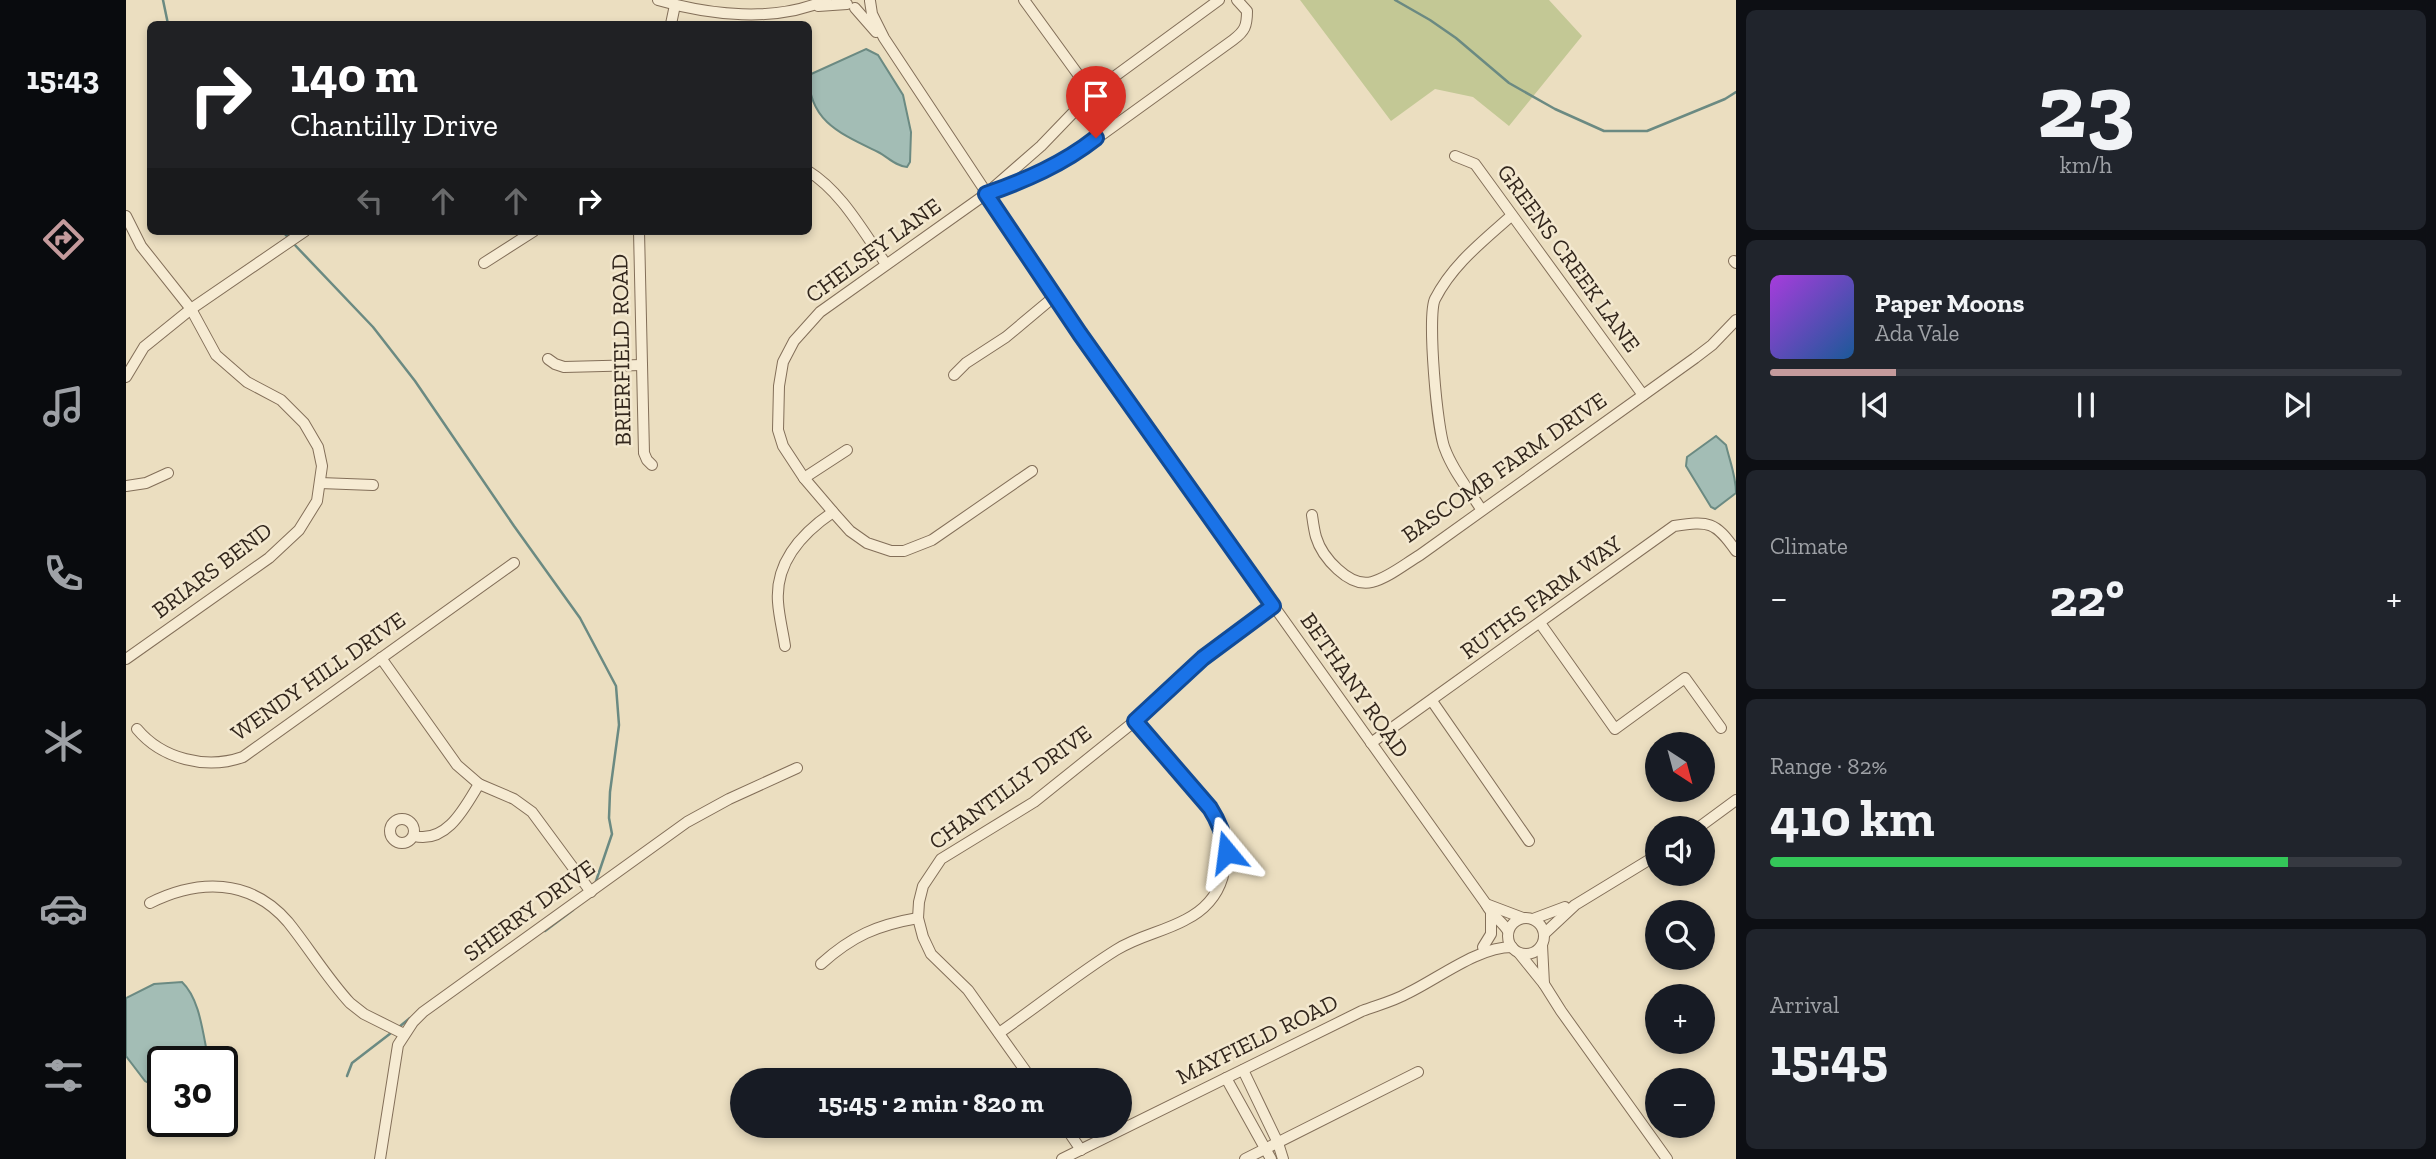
<!DOCTYPE html>
<html lang="en">
<head>
<meta charset="utf-8">
<style>
  body { margin:0; font-family:"Zilla Slab",serif; background:#20242c; color:#f1f3f6; height:100vh; display:flex; flex-direction:column; font-size:26px; white-space:nowrap }
  * { box-sizing:border-box; margin:0 }
  p { font-size:23px; color:#9ea1a6 }
  .icon { flex:none; width:38px; height:38px; fill:none; stroke:currentColor; stroke-width:2; stroke-linecap:round; stroke-linejoin:round }
  .map { position:relative; flex:1; overflow:hidden }
  .panel { display:flex; flex-direction:column; gap:10px; padding:10px; background:#0d0f14; width:700px }
  .panel>* { flex:none }
  .guide { position:absolute; left:21px; top:21px; width:665px; height:214px; border-radius:10px; box-shadow:0 4px 10px #0003; background:#202124; color:#fff; overflow:hidden }
  .needle { width:46px; rotate:144deg }
  .buttons { position:absolute; left:1519px; top:732px; display:grid; gap:14px }
  .buttons a { display:grid; place-items:center; width:70px; height:70px; border-radius:50%; background:#171b24; box-shadow:0 4px 10px #0003; font-size:35px }
  .speed { position:absolute; left:21px; top:1046px; display:flex; gap:14px; font-size:35px; font-weight:700; text-align:center }
  .speed>* { display:grid; place-content:center; width:91px; height:91px; border-radius:50%; background:#171b24; box-shadow:0 4px 10px #0003; line-height:1 }
  .speed .limit { border:4px solid #111; border-radius:10px; background:#fff; color:#111 }
  .pin { position:absolute; display:grid; place-items:center; width:60px; height:60px; color:#fff; margin:-72px -30px; border-radius:50% 50% 50% 0; rotate:-45deg; box-shadow:0 0 7px #0007 }
  .pin .icon { rotate:45deg }
  .me { position:absolute; width:77px; margin:-38px; rotate:344deg; stroke-linejoin:round; filter:drop-shadow(0 0 5px #0008) }
  .turn { display:flex; align-items:center; gap:24px; height:147px; padding:0 28px; font-size:32px }
  .turn .icon { width:91px; height:91px; stroke-width:2.5 }
  .turn b { display:block; font-size:49px; line-height:60px }
  .lanes { display:flex; align-items:center; height:66px; padding:0 28px; background:#0003; justify-content:center; gap:35px; direction:ltr }
  .lanes .off { opacity:.35 }
  .big { font-size:52px; font-weight:700; line-height:1.1 }
  .panel .card { flex:1; display:flex; flex-direction:column; justify-content:center; gap:10px; min-width:0; padding:0 24px; border-radius:10px; background:#20242c }
  .panel .dial { align-items:center; gap:0 }
  .dial b { font-size:91px; line-height:1 }
  .song { display:flex; align-items:center; gap:21px }
  .cover { width:84px; height:84px; border-radius:10px; background:linear-gradient(135deg,hsl(280 70% 55%),hsl(210 70% 35%)) }
  .played { height:7px; border-radius:4px; background:linear-gradient(90deg,#c49a9c 20%,#363941 20%) }
  .keys { display:flex; justify-content:space-around; direction:ltr }
  .heat { display:flex; justify-content:space-between; align-items:center; font-size:38px; direction:ltr }
  .charge { height:10px; border-radius:5px; background:linear-gradient(90deg,#34c759 82%,#363941 0) }
  .trip { position:absolute; left:604px; top:1068px; width:402px; height:70px; border-radius:35px; background:#171b24; box-shadow:0 4px 10px #0003; font-weight:700; line-height:70px; text-align:center }
  main { display:flex; flex:1; min-height:0 }
  .tab-bar { display:flex; flex-direction:column; width:126px; justify-content:space-around; align-items:center; background:#090b0e; color:#9ea1a6 }
  .tab-bar .icon { width:49px; height:49px }
  .tab-bar .selected { color:#c49a9c }
  .tab-bar b { font-size:32px; color:#f1f3f6 }
  .map>svg:first-child { display:block }
  .green { fill:#c3c895 }
  .water { fill:#a3bdb5; stroke:#6b8a82; stroke-width:2 }
  .lines { fill:none; stroke-linecap:round; stroke-linejoin:round }
  .stream { stroke:#6b8a82; stroke-width:2.5 }
  .minor-casing { stroke:#836f59; stroke-width:12 }
  .minor { stroke:#f6ebd3; stroke-width:10 }
  .route-casing { stroke:#114b97; stroke-width:18 }
  .route { stroke:#1a73e8; stroke-width:12 }
  .labels { text-anchor:middle; stroke-width:5; stroke-linejoin:round; paint-order:stroke }
  .street-label { font-size:23px; fill:#33271d; stroke:#f3e8cf }
</style>
</head>
<body>
<main>
<nav class="tab-bar">
<b>15:43</b>
<svg class="icon selected" aria-label="directions" viewBox="0 0 24 24"><path d="M12 3l9 9-9 9-9-9zM9 14v-3h6M13 9l2 2-2 2"/></svg>
<svg class="icon" aria-label="music" viewBox="0 0 24 24"><path d="M9 18V5l10-2v13"/><circle cx="6" cy="18" r="3"/><circle cx="16" cy="16" r="3"/></svg>
<svg class="icon" aria-label="phone" viewBox="0 0 24 24"><path d="M5 4h4l2 5-3 2q2 4 5 5l2-3 5 2v4C11 20 4 13 5 4z"/></svg>
<svg class="icon" aria-label="climate" viewBox="0 0 24 24"><path d="M12 3v18M4 7l16 10M4 17L20 7"/></svg>
<svg class="icon" aria-label="car" viewBox="0 0 24 24"><path d="M5 17H2v-5l4-1 3-4h7l3 4 3 1v5h-3M9 17h6M6 11h13"/><circle cx="7" cy="17" r="2"/><circle cx="17" cy="17" r="2"/></svg>
<svg class="icon" aria-label="filters" viewBox="0 0 24 24"><path d="M4 7h16M4 17h16"/><circle cx="9" cy="7" r="2"/><circle cx="15" cy="17" r="2"/></svg>
</nav>
<div class="map">
<svg width="1610" height="1159" viewBox="0 0 1610 1159">
  <rect width="100%" height="100%" fill="#ebdec0"/>
  <!-- green -->
  <polygon class="green" points="1174,0 1423,0 1456,36 1383,126 1347,97 1309,89 1265,121"/>
  <!-- water -->
  <g class="water">
    <path d="M740,49l12,6 25,40 8,37 -1,30 -3,5c-12,-1 -19,-10 -29,-15 -37,-18 -70,-31 -69,-77z"/>
    <path d="M1590,436l10,9c4,17 10,31 10,48l-21,16 -4,-2 -25,-41 1,-9z"/>
    <path d="M56,982c19,18 21,55 27,80h-46v29l-18,-10 -19,-25v-58l28,-14z"/>
  </g>
  <g class="lines">
    <!-- stream -->
    <g class="stream">
      <polyline points="37,0 42,24"/>
      <polyline points="1269,0 1304,20 1330,38 1383,83 1429,109 1478,131 1521,131 1599,99 1610,92"/>
      <polyline points="156,231 162,237"/>
      <polyline points="166,242 247,327 289,381 388,526 454,618 490,686 493,725 484,792 483,818 486,834 469,884"/>
      <polyline points="419,931 447,910"/>
      <polyline points="273,1027 284,1018"/>
      <polyline points="221,1076 226,1063 265,1033"/>
    </g>
    <defs>
      <g id="minor">
        <path d="M532,0c51,15 117,23 168,0"/>
        <polyline points="898,0 988,124"/>
        <path d="M744,1l2,13 12,24 196,296 406,570c6,12 16,17 22,27"/>
        <polyline points="692,6 721,4"/>
        <polyline points="729,8 750,32"/>
        <polyline points="545,24 549,5"/>
        <polyline points="1329,156 1349,164 1517,395"/>
        <path d="M682,171c34,21 55,61 78,93"/>
        <path d="M870,190l55,-22 27,-16 155,-112c12,-9 14,-14 14,-29l-10,-11"/>
        <polyline points="0,216 15,246 65,309 90,355 121,382 155,400 178,423 192,447 196,466 191,501 173,530 143,558 0,659"/>
        <polyline points="513,231 518,453 521,460 526,465"/>
        <polyline points="1608,261 1610,263"/>
        <polyline points="358,263 408,231"/>
        <polyline points="422,359 429,364 438,367 516,365"/>
        <polyline points="828,375 840,363 880,337 929,296"/>
        <polyline points="0,377 18,347 65,309 179,231"/>
        <polyline points="906,471 806,540 778,551 765,551 741,543 724,531 707,512 678,478 657,446 652,430 653,386 657,362 668,341 694,312 860,194 915,146 966,93 1093,0"/>
        <polyline points="678,478 721,450"/>
        <polyline points="194,483 247,485"/>
        <polyline points="0,486 20,483 42,473"/>
        <path d="M1355,509c-12,-19 -28,-38 -36,-60 -8,-18 -18,-134 -10,-150 18,-35 47,-57 76,-83"/>
        <path d="M1186,515c1,7 2,15 4,22 6,20 33,51 56,45 16,-4 33,-18 48,-27l275,-197 17,-13 24,-25"/>
        <polyline points="1414,623 1489,729 1559,678 1595,728"/>
        <path d="M659,646c-2,-14 -6,-29 -7,-44 -3,-40 24,-69 55,-90"/>
        <polyline points="255,658 331,765 353,784 388,799 406,812 465,892"/>
        <polyline points="1306,701 1403,841"/>
        <path d="M11,729c25,30 69,41 106,28l271,-194"/>
        <path d="M1245,743l303,-217c35,-5 41,-5 62,25"/>
        <circle cx="276" cy="831" r="12"/>
        <polyline points="1572,828 1610,800"/>
        <path d="M288,836c33,8 51,-29 65,-52"/>
        <path d="M24,903c48,-24 100,-25 138,19 21,26 39,56 62,81l14,11 40,20"/>
        <polyline points="1360,904 1397,918"/>
        <circle cx="1400" cy="936" r="18"/>
        <polyline points="1407,919 1439,907"/>
        <polyline points="1418,934 1449,905 1531,855"/>
        <polyline points="1416,945 1418,984"/>
        <polyline points="1357,947 1365,934 1365,914"/>
        <polyline points="1393,953 1418,984 1435,1011 1541,1159"/>
        <path d="M695,964c31,-28 56,-39 97,-46"/>
        <path d="M873,1033c39,-27 77,-58 117,-83 22,-14 47,-18 69,-30 40,-20 49,-60 33,-100l-83,-99"/>
        <polyline points="1117,1070 1152,1143 1157,1159"/>
        <polyline points="1100,1078 1145,1159"/>
        <polyline points="906,1080 842,990 805,954 797,937 792,918 793,902 797,886 815,859 908,802 1009,721 1077,658 1148,606"/>
        <polyline points="938,1125 955,1150"/>
        <polyline points="254,1159 272,1045 287,1022 297,1012 561,822 603,799 671,768"/>
        <path d="M936,1159l300,-148c16,-6 32,-10 46,-18 31,-15 70,-46 104,-46"/>
        <polyline points="1119,1159 1292,1072"/>
      </g>
    </defs>
    <!-- minor casing -->
    <use href="#minor" class="minor-casing"/>
    <!-- minor -->
    <use href="#minor" class="minor"/>
  </g>
  <g class="lines">
    <defs>
      <path id="route" d="M970,138c-33,26 -70,42 -110,56l94,140 193,272 -70,52 -68,63 75,87c9,14 14,27 17,44"/>
    </defs>
    <!-- route casing -->
    <use href="#route" class="route-casing"/>
    <!-- route -->
    <use href="#route" class="route"/>
  </g>
  <g class="labels">
    <!-- street labels -->
    <g class="street-label">
      <text transform="translate(747 250) rotate(-36)" y="8">CHELSEY LANE</text>
      <text transform="translate(1443 258) rotate(54)" y="8">GREENS CREEK LANE</text>
      <text transform="translate(495 350) rotate(-91)" y="8">BRIERFIELD ROAD</text>
      <text transform="translate(1378 467) rotate(-35)" y="8">BASCOMB FARM DRIVE</text>
      <text transform="translate(86 570) rotate(-37)" y="8">BRIARS BEND</text>
      <text transform="translate(1415 597) rotate(-36)" y="8">RUTHS FARM WAY</text>
      <text transform="translate(192 676) rotate(-35)" y="8">WENDY HILL DRIVE</text>
      <text transform="translate(1229 685) rotate(55)" y="8">BETHANY ROAD</text>
      <text transform="translate(884 787) rotate(-36)" y="8">CHANTILLY DRIVE</text>
      <text transform="translate(403 910) rotate(-36)" y="8">SHERRY DRIVE</text>
      <text transform="translate(1131 1039) rotate(-26)" y="8">MAYFIELD ROAD</text>
    </g>
  </g>
</svg>
<div class="buttons">
<a><svg class="needle" viewBox="-14 -14 28 28"><path d="M0-13l5 13h-10z" fill="#e53935"/><path d="M0 13l5-13h-10z" fill="#9ea1a6"/></svg></a>
<a><svg class="icon" aria-label="sound" viewBox="0 0 24 24"><path d="M4 9h4l5-4v14l-5-4H4zM17 9q2 3 0 6"/></svg></a>
<a><svg class="icon" aria-label="search" viewBox="0 0 24 24"><circle cx="10" cy="10" r="6"/><path d="M15 15l6 6"/></svg></a>
<a>+</a>
<a>−</a>
</div>
<div class="speed"><div class="limit">30</div></div>
<div class="pin" style="left:970px;top:138px;background:#d93025"><svg class="icon" aria-label="arrive" viewBox="0 0 24 24"><path d="M6 21V4h12l-3 4 3 4H6"/></svg></div>
<svg class="me" style="left:1101px;top:852px" viewBox="-20 -20 40 40"><path d="M0-17L14 15 0 8-14 15z" fill="#1a73e8" stroke="#fff" stroke-width="4"/></svg>
<div class="trip">15:45 · 2 min · 820 m</div>
<div class="guide">
<div class="turn"><svg class="icon" aria-label="right" viewBox="0 0 24 24"><path d="M7 20v-9h11M14 6l5 5-5 5"/></svg><div><b>140 m</b>Chantilly Drive</div></div>
<div class="lanes"><svg class="icon off" aria-label="left" viewBox="0 0 24 24"><path d="M17 20v-9H6M10 6l-5 5 5 5"/></svg><svg class="icon off" aria-label="ahead" viewBox="0 0 24 24"><path d="M12 20V5M6 11l6-6 6 6"/></svg><svg class="icon off" aria-label="ahead" viewBox="0 0 24 24"><path d="M12 20V5M6 11l6-6 6 6"/></svg><svg class="icon" aria-label="right" viewBox="0 0 24 24"><path d="M7 20v-9h11M14 6l5 5-5 5"/></svg></div>
</div>
</div>
<section class="panel">
<div class="card dial"><b>23</b><p>km/h</p></div>
<div class="card">
<div class="song"><i class="cover"></i><div><b>Paper Moons</b><p>Ada Vale</p></div></div>
<div class="played"></div>
<div class="keys"><svg class="icon" aria-label="previous" viewBox="0 0 24 24"><path d="M18 5L8 12l10 7zM5 5v14"/></svg><svg class="icon" aria-label="pause" viewBox="0 0 24 24"><path d="M8 5v14M16 5v14"/></svg><svg class="icon" aria-label="next" viewBox="0 0 24 24"><path d="M6 5l10 7-10 7zM19 5v14"/></svg></div>
</div>
<div class="card"><p>Climate</p>
<div class="heat"><a>−</a><b class="big">22°</b><a>+</a></div>
</div>
<div class="card"><p>Range · 82%</p><b class="big">410 km</b><div class="charge"></div></div>
<div class="card"><p>Arrival</p><b class="big">15:45</b></div>
</section>
</main>
</body>
</html>
